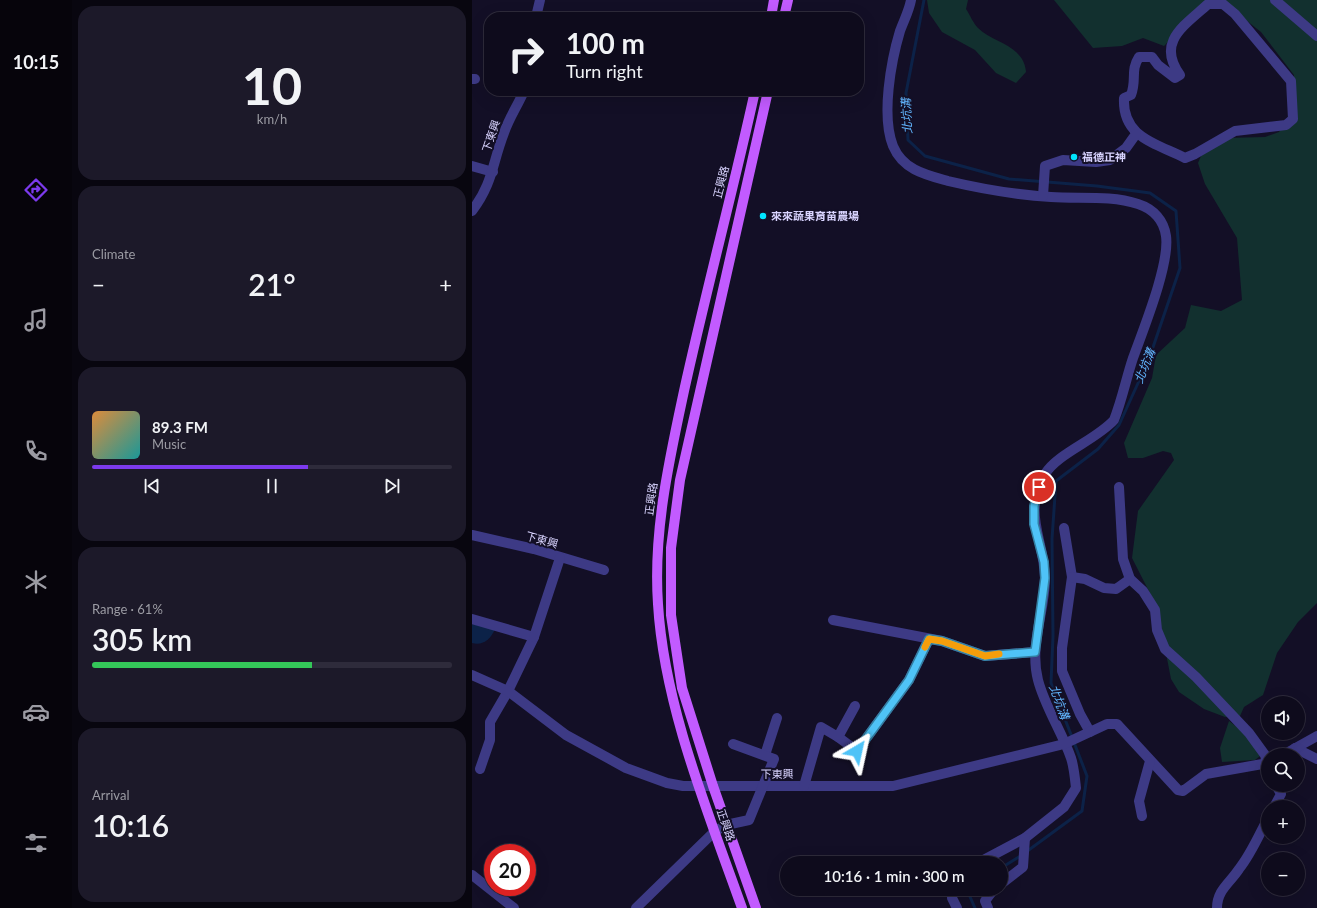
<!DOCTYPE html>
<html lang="en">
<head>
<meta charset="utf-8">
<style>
  body { margin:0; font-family:Lato,"Noto Sans TC",sans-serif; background:#1c1929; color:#f1f3f6; height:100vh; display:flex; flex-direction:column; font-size:15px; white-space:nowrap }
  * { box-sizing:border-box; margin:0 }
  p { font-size:13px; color:#9b9ba3 }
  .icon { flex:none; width:22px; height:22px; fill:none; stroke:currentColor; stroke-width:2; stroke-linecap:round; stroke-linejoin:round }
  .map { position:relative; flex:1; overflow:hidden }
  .side { display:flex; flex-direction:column; gap:6px; padding:6px; background:#08060f; width:400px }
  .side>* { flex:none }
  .top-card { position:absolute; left:12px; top:12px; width:380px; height:84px; border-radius:16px; box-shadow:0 4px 16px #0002,0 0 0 1px #2e2b3b; background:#0e0b1c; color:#f1f3f6; overflow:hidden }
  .controls { position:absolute; left:789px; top:696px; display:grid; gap:8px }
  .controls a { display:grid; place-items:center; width:44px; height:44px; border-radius:50%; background:#0e0b1c; box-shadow:0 4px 16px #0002,0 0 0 1px #2e2b3b; font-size:20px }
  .speed { position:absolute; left:12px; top:844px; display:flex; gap:8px; font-size:20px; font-weight:700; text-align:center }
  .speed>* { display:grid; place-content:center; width:52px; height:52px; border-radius:50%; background:#0e0b1c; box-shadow:0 4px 16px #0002,0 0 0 1px #2e2b3b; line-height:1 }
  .speed .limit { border:6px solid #d22; background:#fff; color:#111 }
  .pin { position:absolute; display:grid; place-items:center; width:34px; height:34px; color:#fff; margin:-17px; border:2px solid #fff; border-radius:50%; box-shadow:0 1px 4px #0007 }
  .me { position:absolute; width:44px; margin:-22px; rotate:36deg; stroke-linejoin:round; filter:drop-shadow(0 0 3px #0008) }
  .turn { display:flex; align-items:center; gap:14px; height:84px; padding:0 16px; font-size:18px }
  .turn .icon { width:52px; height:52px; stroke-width:2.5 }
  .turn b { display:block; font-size:28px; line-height:34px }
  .big { font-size:30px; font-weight:600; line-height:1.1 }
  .side .tile { flex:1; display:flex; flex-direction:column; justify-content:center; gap:6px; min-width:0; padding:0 14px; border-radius:16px; background:#1c1929 }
  .side .dial { align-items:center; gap:0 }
  .dial b { font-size:52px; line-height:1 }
  .song { display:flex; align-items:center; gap:12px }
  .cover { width:48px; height:48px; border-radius:6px; background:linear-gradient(135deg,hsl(30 70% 55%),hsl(180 70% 35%)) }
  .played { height:4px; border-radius:2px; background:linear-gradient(90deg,#7c3aed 60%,#2e2b3b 60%) }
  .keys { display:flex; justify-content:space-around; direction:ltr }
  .heat { display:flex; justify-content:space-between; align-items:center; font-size:22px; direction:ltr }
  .charge { height:6px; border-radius:3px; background:linear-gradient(90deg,#34c759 61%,#2e2b3b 0) }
  .trip { position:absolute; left:308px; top:856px; width:228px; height:40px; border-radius:20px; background:#0e0b1c; box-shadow:0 4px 16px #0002,0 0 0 1px #2e2b3b; font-weight:600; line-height:40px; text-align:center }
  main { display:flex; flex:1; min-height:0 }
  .tabs { display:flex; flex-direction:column; width:72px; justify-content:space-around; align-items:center; background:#06040b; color:#9b9ba3 }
  .tabs .icon { width:28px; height:28px }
  .tabs .on { color:#7c3aed }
  .tabs b { font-size:18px; color:#f1f3f6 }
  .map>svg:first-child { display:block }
  .green { fill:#12302f }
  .water { fill:#0c2248 }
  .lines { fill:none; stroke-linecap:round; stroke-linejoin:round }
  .stream { stroke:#0c2248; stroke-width:3 }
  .minor { stroke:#3d3a85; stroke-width:10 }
  .major { stroke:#c25bff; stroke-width:10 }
  .route-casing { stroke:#337fa1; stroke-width:10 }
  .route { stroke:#4fc3f7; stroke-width:7 }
  .slow { stroke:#f59e0b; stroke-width:7 }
  .poi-dot { fill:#00e5ff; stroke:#130f26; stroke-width:1.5 }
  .labels { text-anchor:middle; stroke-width:4; stroke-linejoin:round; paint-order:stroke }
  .street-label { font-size:11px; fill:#d9d4ff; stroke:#130f26 }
  .poi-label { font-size:11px; font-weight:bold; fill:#d9d4ff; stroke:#130f26; text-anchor:start }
  .water-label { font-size:12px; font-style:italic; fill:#62b6ff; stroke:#130f26 }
</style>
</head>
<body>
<main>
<nav class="tabs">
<b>10:15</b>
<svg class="icon on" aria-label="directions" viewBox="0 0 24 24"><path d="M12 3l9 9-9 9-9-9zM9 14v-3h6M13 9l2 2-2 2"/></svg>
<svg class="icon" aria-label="music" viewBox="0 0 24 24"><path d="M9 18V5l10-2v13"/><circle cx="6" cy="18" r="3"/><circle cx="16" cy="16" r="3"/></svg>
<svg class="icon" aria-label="phone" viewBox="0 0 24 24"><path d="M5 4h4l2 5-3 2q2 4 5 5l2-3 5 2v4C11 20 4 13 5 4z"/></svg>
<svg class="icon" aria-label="climate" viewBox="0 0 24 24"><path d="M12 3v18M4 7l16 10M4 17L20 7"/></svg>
<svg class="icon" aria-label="car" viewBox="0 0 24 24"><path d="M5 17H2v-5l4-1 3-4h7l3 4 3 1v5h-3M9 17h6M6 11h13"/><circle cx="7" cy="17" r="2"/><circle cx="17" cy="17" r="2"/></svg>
<svg class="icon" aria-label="filters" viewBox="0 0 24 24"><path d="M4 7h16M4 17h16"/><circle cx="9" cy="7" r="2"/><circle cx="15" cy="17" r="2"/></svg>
</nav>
<section class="side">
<div class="tile dial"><b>10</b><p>km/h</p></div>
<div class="tile"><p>Climate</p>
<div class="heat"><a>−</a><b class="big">21°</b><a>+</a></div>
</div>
<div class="tile">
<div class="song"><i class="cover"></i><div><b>89.3 FM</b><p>Music</p></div></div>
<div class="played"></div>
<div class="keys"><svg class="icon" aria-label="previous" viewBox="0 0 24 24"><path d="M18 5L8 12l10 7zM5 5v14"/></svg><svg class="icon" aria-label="pause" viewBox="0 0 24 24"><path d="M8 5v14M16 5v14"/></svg><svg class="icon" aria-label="next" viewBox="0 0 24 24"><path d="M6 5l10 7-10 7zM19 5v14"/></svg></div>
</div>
<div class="tile"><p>Range · 61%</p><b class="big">305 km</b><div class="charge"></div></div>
<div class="tile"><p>Arrival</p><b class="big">10:16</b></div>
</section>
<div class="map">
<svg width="845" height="908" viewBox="0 0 845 908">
  <rect width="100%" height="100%" fill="#130f26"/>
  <!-- green -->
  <g class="green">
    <path d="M455,0h41l-2,9c4,6 7,14 12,19 15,15 46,17 48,44l-10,11 -20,-10 -21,-23 -33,-18 -13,-19z"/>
    <polygon points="582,0 845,0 845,603 826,622 805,653 791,695 772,707 768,716 753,717 732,709 707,692 699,679 685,607 660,558 666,511 702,460 699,453 691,451 671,458 656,458 652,443 680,378 684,355 713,328 719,305 749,311 770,300 765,238 733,184 726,163 729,156 754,138 793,137 807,132 822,106 822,75 789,32 765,13 750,8 728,10 692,46 671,38 650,46 621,48"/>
    <polygon points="757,721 774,734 788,756 783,760 750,762 748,748"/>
  </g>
  <!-- water -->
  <path class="water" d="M0,624l23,5c-4,10 -12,17 -23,14z"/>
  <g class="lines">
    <!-- stream -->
    <g class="stream">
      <polyline points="452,0 434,93 436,140 453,156 537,179 625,186 678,193 704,211 708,268 677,359 647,425 626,449 584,481 580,539 581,636 579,683 615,776 610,811 554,852"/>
      <polyline points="529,868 550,855"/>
      <polyline points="497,889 495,890 503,908"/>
    </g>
    <!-- minor -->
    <g class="minor">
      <path d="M439,0c-2,11 -7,20 -11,31 -9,30 -19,85 -7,115 10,24 33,29 55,35 34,8 69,14 103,16 29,2 59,-2 87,7 16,5 26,17 28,32 4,28 -23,94 -33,122 -7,21 -11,42 -19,62 -18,20 -56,33 -69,54 -23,40 -1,64 0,104 0,34 -16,67 -7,102 7,27 24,52 33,78 3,9 4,21 5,30l-12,19 -39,31 -47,25"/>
      <polyline points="803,0 845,36"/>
      <path d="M736,4h15l12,10 56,67 2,38 -7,6 -51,6 -40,23 -10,4c-30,-15 -63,-21 -61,-60l7,-3c6,-16 -1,-24 8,-38h13l6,8 17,13 5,-3c-24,-33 4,-49 28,-71z"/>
      <polyline points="64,17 68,0"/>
      <polyline points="0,79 3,79"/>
      <polyline points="0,166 21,172"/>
      <polyline points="571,196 573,166 591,160 624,162 638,160 654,148 664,134"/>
      <path d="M0,211c21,-28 20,-47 32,-78 5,-15 14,-28 20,-42"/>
      <polyline points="647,487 651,559 658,579 671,591 683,610 685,630 693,649 724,677 777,733 793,755 796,768"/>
      <polyline points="592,528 600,577 590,648 590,671 608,714 618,732"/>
      <polyline points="0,535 62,549 132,570"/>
      <polyline points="600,577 613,579 632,588 644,589 658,579"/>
      <polyline points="0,619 62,637 36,691 18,722 18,740 8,769"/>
      <polyline points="361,620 470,641 513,656 563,652"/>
      <polyline points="62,637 88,558"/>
      <polyline points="0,675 36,691 94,735 154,768 195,783 211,786 421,786 592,744 635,724 645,724 706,790 711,791 734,774 796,763"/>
      <polyline points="366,737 385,751 437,680 457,639"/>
      <polyline points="823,748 845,759"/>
      <polyline points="293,755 305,718"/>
      <polyline points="811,755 845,736"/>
      <polyline points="332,786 349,727 366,737 383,706"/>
      <polyline points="802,807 809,794 804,785"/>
      <polyline points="670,816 667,801 678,761"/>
      <polyline points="0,875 42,908"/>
      <polyline points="529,884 551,867 553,838"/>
      <polyline points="481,889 480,898 485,908"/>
      <polyline points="164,908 243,831 254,825 277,820 302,759 261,744"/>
      <polyline points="516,908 513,901 522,889"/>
      <path d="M745,908c0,-18 13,-25 22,-39 12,-15 20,-34 29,-51"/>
    </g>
    <!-- major -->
    <g class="major">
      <polyline points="299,17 302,0"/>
      <polyline points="312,17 316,0"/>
      <path d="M270,908c-34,-96 -78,-202 -84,-304 -5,-72 11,-143 26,-213 22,-100 49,-200 71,-300"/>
      <polyline points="284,908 241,786 210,688 199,615 199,548 208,480 296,91"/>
    </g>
  </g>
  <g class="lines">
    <defs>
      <polyline id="route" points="385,751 437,680 457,639 470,641 513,656 563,652 573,578 572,562 562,524 562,506 567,487"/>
    </defs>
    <!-- route casing -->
    <use href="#route" class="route-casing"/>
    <!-- route -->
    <use href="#route" class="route"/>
    <!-- slow -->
    <polyline class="slow" points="453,647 457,639 470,641 513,656 527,654"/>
  </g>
  <!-- markers -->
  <g class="poi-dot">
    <circle cx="602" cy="157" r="4"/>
    <circle cx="291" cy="216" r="4"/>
  </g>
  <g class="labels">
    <!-- street labels -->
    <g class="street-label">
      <text transform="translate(19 136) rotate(-71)" y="4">下東興</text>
      <text transform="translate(249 182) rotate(-76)" y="4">正興路</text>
      <text transform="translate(179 499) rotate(-82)" y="4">正興路</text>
      <text transform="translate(70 540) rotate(16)" y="4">下東興</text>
      <text x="305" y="778">下東興</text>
      <text transform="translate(254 825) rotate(71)" y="4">正興路</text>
    </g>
    <!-- poi labels -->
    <g class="poi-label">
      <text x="610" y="161">福德正神</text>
      <text x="299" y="220">來來蔬果育苗農場</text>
    </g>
    <!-- water labels -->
    <g class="water-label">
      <text transform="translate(435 116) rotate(-93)" y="4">北坑溝</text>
      <text transform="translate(673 366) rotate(-68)" y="4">北坑溝</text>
      <text transform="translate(587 702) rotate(70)" y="4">北坑溝</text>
    </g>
  </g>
</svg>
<div class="controls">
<a><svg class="icon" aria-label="sound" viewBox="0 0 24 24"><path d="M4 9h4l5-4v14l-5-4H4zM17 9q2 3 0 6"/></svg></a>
<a><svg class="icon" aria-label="search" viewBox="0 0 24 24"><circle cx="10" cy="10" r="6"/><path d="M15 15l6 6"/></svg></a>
<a>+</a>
<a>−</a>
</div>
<div class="speed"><div class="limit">20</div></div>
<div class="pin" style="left:567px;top:487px;background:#d93025"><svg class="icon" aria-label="arrive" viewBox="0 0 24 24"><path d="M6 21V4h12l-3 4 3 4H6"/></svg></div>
<svg class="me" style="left:385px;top:751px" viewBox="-20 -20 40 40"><path d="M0-17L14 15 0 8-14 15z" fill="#4fc3f7" stroke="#fff" stroke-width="4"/></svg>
<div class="trip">10:16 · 1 min · 300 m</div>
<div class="top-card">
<div class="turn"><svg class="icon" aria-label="right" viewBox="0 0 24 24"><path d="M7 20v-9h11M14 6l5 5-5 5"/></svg><div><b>100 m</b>Turn right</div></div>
</div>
</div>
</main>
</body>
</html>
